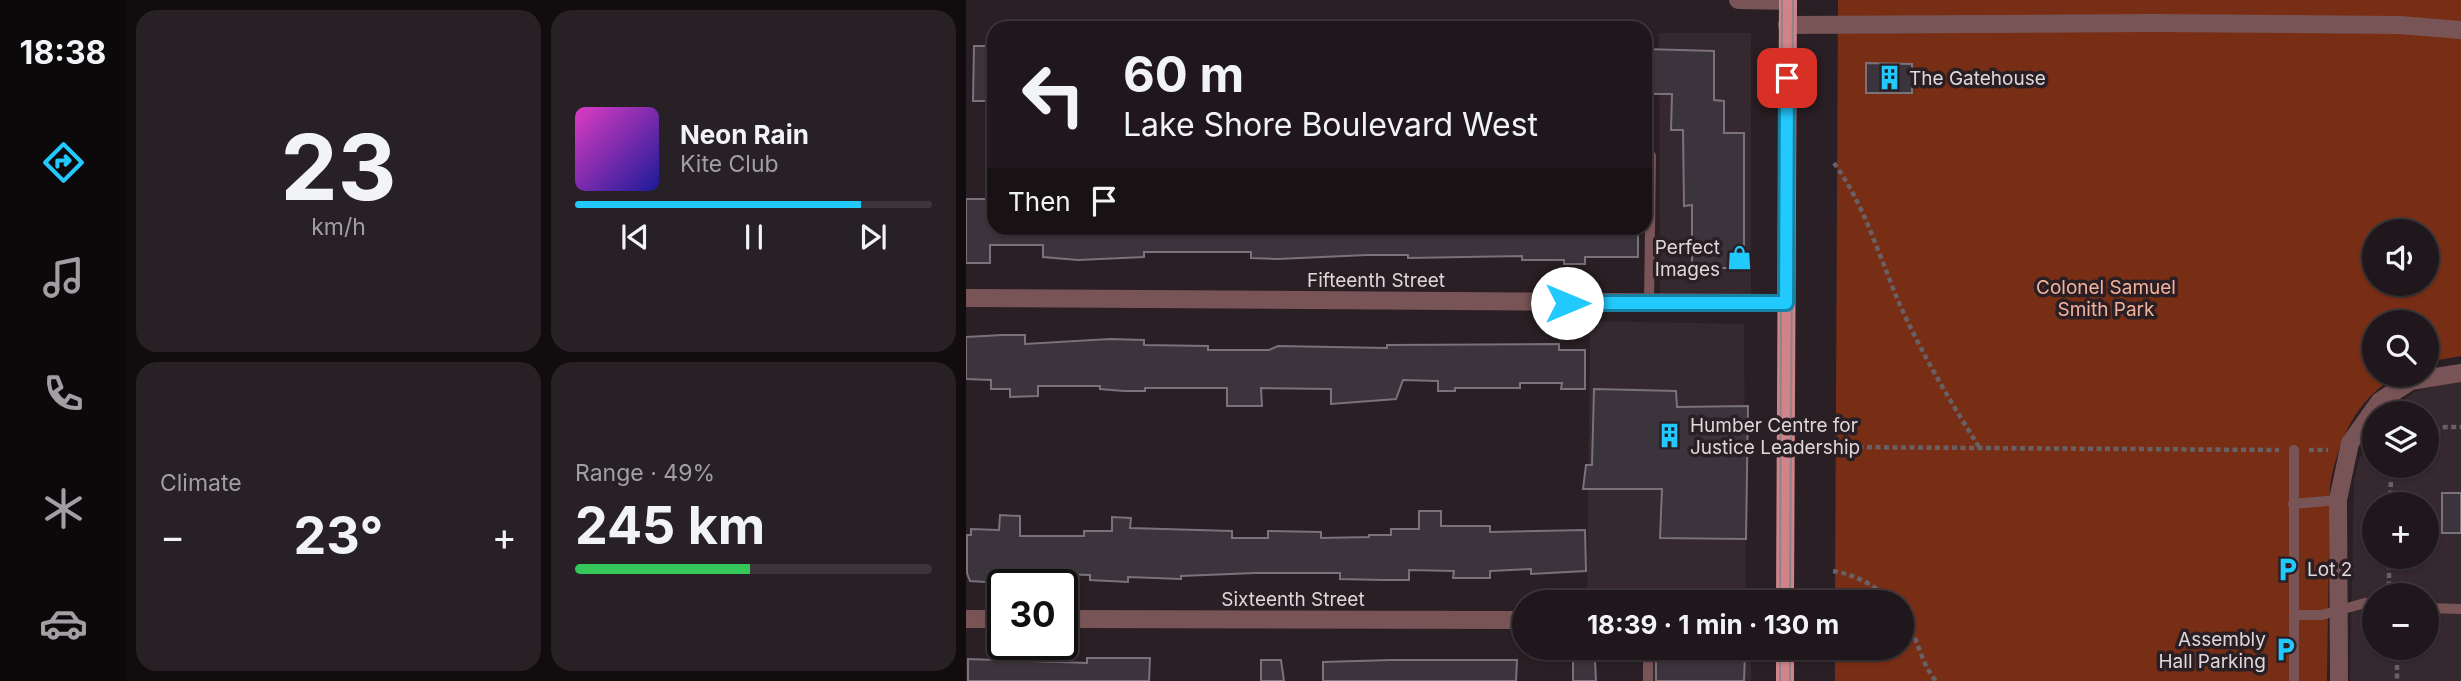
<!DOCTYPE html>
<html lang="en">
<head>
<meta charset="utf-8">
<style>
  body { margin:0; font-family:Inter,sans-serif; background:#272024; color:#f1f3f6; height:100vh; display:flex; flex-direction:column; font-size:26px; white-space:nowrap }
  * { box-sizing:border-box; margin:0 }
  p { font-size:23px; color:#a19fa3 }
  .icon { flex:none; width:38px; height:38px; fill:none; stroke:currentColor; stroke-width:2; stroke-linecap:round; stroke-linejoin:round }
  .map { position:relative; flex:1; overflow:hidden }
  .drawer { display:flex; flex-direction:column; gap:10px; padding:10px; background:#110d0f; width:840px }
  .drawer>* { flex:none }
  .top-card { position:absolute; left:21px; top:21px; width:665px; height:214px; border-radius:21px; box-shadow:0 2px 5px #0004,0 0 0 2px #3c363a; background:#1f171b; color:#f1f3f6; overflow:hidden }
  .buttons { position:absolute; left:1396px; top:219px; display:grid; gap:14px }
  .buttons a { display:grid; place-items:center; width:77px; height:77px; border-radius:50%; background:#1f171b; box-shadow:0 2px 5px #0004,0 0 0 2px #3c363a; font-size:35px }
  .speed { position:absolute; left:21px; top:569px; display:flex; gap:14px; font-size:35px; font-weight:700; text-align:center }
  .speed>* { display:grid; place-content:center; width:91px; height:91px; border-radius:50%; background:#1f171b; box-shadow:0 2px 5px #0004,0 0 0 2px #3c363a; line-height:1 }
  .speed .limit { border:4px solid #111; border-radius:10px; background:#fff; color:#111 }
  .pin { position:absolute; display:grid; place-items:center; width:60px; height:60px; color:#fff; margin:-30px; border-radius:14px; box-shadow:0 4px 10px #0006 }
  .me { position:absolute; width:77px; margin:-38px; rotate:90deg; stroke-linejoin:round; filter:drop-shadow(0 0 5px #0008) }
  .turn { display:flex; align-items:center; gap:24px; height:147px; padding:0 21px; font-size:32px }
  .turn .icon { width:91px; height:91px; stroke-width:2.5 }
  .turn b { display:block; font-size:49px; line-height:60px }
  .then { display:flex; align-items:center; height:66px; padding:0 21px; background:#0003; gap:14px; font-size:26px }
  .big { font-size:52px; font-weight:700; line-height:1.1 }
  .drawer .tile { flex:1; display:flex; flex-direction:column; justify-content:center; gap:10px; min-width:0; padding:0 24px; border-radius:21px; background:#272024 }
  .drawer .dial { align-items:center; gap:0 }
  .dial b { font-size:91px; line-height:1 }
  .song { display:flex; align-items:center; gap:21px }
  .cover { width:84px; height:84px; border-radius:10px; background:linear-gradient(135deg,hsl(310 70% 55%),hsl(240 70% 35%)) }
  .played { height:7px; border-radius:4px; background:linear-gradient(90deg,#22c9fd 80%,#3c363a 80%) }
  .keys { display:flex; justify-content:space-around; direction:ltr }
  .heat { display:flex; justify-content:space-between; align-items:center; font-size:38px; direction:ltr }
  .charge { height:10px; border-radius:5px; background:linear-gradient(90deg,#34c759 49%,#3c363a 0) }
  .drawer .tiles { flex:1; display:grid; gap:10px; grid-template-columns:repeat(2,1fr) }
  .trip { position:absolute; left:546px; top:590px; width:402px; height:70px; border-radius:35px; background:#1f171b; box-shadow:0 2px 5px #0004,0 0 0 2px #3c363a; font-weight:700; line-height:70px; text-align:center }
  main { display:flex; flex:1; min-height:0 }
  .tab-bar { display:flex; flex-direction:column; width:126px; justify-content:space-around; align-items:center; background:#0c090b; color:#a19fa3 }
  .tab-bar .icon { width:49px; height:49px }
  .tab-bar .current { color:#22c9fd }
  .tab-bar b { font-size:32px; color:#f1f3f6 }
  .map>svg:first-child { display:block }
  .built { fill:#36282f; fill-rule:evenodd }
  .green { fill:#772e14; fill-rule:evenodd }
  .building { fill:#3b343c; stroke:#7a717a; stroke-width:2 }
  .lines { fill:none; stroke-linecap:round; stroke-linejoin:round }
  .path { stroke:#696065; stroke-width:4.5; stroke-dasharray:5 3.5; stroke-linecap:butt }
  .lane { stroke:#795456; stroke-width:10 }
  .street { stroke:#795456; stroke-width:18 }
  .primary { stroke:#d08389; stroke-width:18 }
  .tram { stroke:#8c8488; stroke-width:2 }
  .route-casing { stroke:#1683a4; stroke-width:18 }
  .route { stroke:#22c9fd; stroke-width:12 }
  .labels { text-anchor:middle; stroke-width:7; stroke-linejoin:round; paint-order:stroke }
  .poi-label { font-size:19px; fill:#dfd8db; stroke:#291f24; text-anchor:start }
  .street-label { font-size:19px; fill:#dfd8db; stroke:#291f24 }
  .park-label { font-size:19px; fill:#f5b29b; stroke:#291f24 }
</style>
</head>
<body>
<main>
<nav class="tab-bar">
<b>18:38</b>
<svg class="icon current" aria-label="directions" viewBox="0 0 24 24"><path d="M12 3l9 9-9 9-9-9zM9 14v-3h6M13 9l2 2-2 2"/></svg>
<svg class="icon" aria-label="music" viewBox="0 0 24 24"><path d="M9 18V5l10-2v13"/><circle cx="6" cy="18" r="3"/><circle cx="16" cy="16" r="3"/></svg>
<svg class="icon" aria-label="phone" viewBox="0 0 24 24"><path d="M5 4h4l2 5-3 2q2 4 5 5l2-3 5 2v4C11 20 4 13 5 4z"/></svg>
<svg class="icon" aria-label="climate" viewBox="0 0 24 24"><path d="M12 3v18M4 7l16 10M4 17L20 7"/></svg>
<svg class="icon" aria-label="car" viewBox="0 0 24 24"><path d="M5 17H2v-5l4-1 3-4h7l3 4 3 1v5h-3M9 17h6M6 11h13"/><circle cx="7" cy="17" r="2"/><circle cx="17" cy="17" r="2"/></svg>
</nav>
<section class="drawer">
<div class="tiles">
<div class="tile dial"><b>23</b><p>km/h</p></div>
<div class="tile">
<div class="song"><i class="cover"></i><div><b>Neon Rain</b><p>Kite Club</p></div></div>
<div class="played"></div>
<div class="keys"><svg class="icon" aria-label="previous" viewBox="0 0 24 24"><path d="M18 5L8 12l10 7zM5 5v14"/></svg><svg class="icon" aria-label="pause" viewBox="0 0 24 24"><path d="M8 5v14M16 5v14"/></svg><svg class="icon" aria-label="next" viewBox="0 0 24 24"><path d="M6 5l10 7-10 7zM19 5v14"/></svg></div>
</div>
<div class="tile"><p>Climate</p>
<div class="heat"><a>−</a><b class="big">23°</b><a>+</a></div>
</div>
<div class="tile"><p>Range · 49%</p><b class="big">245 km</b><div class="charge"></div></div>
</div>
</section>
<div class="map">
<svg width="1495" height="681" viewBox="0 0 1495 681">
  <rect width="100%" height="100%" fill="#291f24"/>
  <!-- built -->
  <g class="built">
    <polygon points="693,33 785,33 785,295 694,295"/>
    <polygon points="624,321 778,324 780,602 621,602"/>
    <path d="M1495,380v301h-111l4,-199 5,-22 16,-33v39h52v-53h-40l27,-21zM1409,504h52v52h-52zM1409,595h52v53h-52z"/>
    <rect x="682" y="648" width="103" height="33"/>
  </g>
  <!-- green -->
  <path class="green" d="M872,0h623v356l-34,6v-40h-52v52l23,1c-43,25 -59,63 -68,111l-3,195h-492v-33h67v-46h-67zM1409,231h52v53h-52z"/>
  <!-- building -->
  <g class="building">
    <polygon points="8,46 28,46 28,101 7,101"/>
    <polygon points="679,49 748,51 748,100 758,101 758,133 778,133 778,268 726,268 726,205 718,206 717,130 705,130 706,94 679,94"/>
    <polygon points="900,63 946,64 946,93 900,93"/>
    <polygon points="0,199 28,199 28,228 672,228 672,257 619,257 619,264 598,264 598,260 556,260 556,256 442,258 442,255 401,255 311,259 285,258 285,252 178,252 178,257 112,260 77,257 77,245 24,245 24,263 0,263"/>
    <polygon points="36,335 59,335 59,344 144,339 178,340 178,345 242,346 242,350 303,350 312,346 421,348 421,345 593,344 593,350 619,350 619,389 595,389 596,383 554,383 554,388 489,388 489,391 472,391 472,381 437,380 430,399 365,404 365,389 295,388 296,406 261,406 261,388 179,388 179,391 158,391 134,389 134,386 72,386 72,396 44,397 44,389 25,389 25,380 0,379 0,337"/>
    <polygon points="628,389 710,391 711,407 782,406 780,539 694,538 696,489 617,489 620,465 626,465"/>
    <rect x="1476" y="493" width="19" height="40"/>
    <polygon points="453,511 475,511 475,526 524,526 524,532 619,530 620,571 565,574 565,569 524,571 524,578 487,578 488,571 443,570 443,580 417,580 374,579 374,573 289,573 215,576 215,579 162,577 162,582 124,580 124,575 85,574 83,582 63,582 62,573 22,572 20,582 4,581 1,573 1,535 5,535 5,529 33,530 34,515 54,516 54,536 118,536 118,531 146,531 146,517 165,518 164,528 266,531 266,538 302,538 302,531 355,532 355,538 403,537 403,535 425,535 425,529 453,529"/>
    <polygon points="690,652 779,653 778,681 690,681"/>
    <polygon points="121,658 184,658 183,681 2,681 2,659 121,663"/>
    <polygon points="295,660 315,660 318,681 295,681"/>
    <polygon points="425,660 551,660 550,681 357,681 357,662"/>
    <polygon points="607,660 629,660 630,681 607,681"/>
  </g>
  <g class="lines">
    <!-- path -->
    <g class="path">
      <path d="M868,163c33,45 47,101 70,151 22,47 49,92 77,136"/>
      <polyline points="1461,434 1479,427 1495,427"/>
      <polyline points="867,447 1313,450"/>
      <polyline points="1343,450 1362,450"/>
      <polyline points="1424,504 1425,479 1429,466"/>
      <polyline points="1423,556 1423,587 1426,595"/>
      <path d="M867,571c20,3 45,15 58,31"/>
      <path d="M936,616c17,20 17,45 34,65"/>
      <polyline points="1431,648 1431,681"/>
    </g>
    <!-- lane -->
    <g class="lane">
      <polyline points="679,156 685,156 683,303"/>
      <polyline points="1328,450 1328,681"/>
      <polyline points="1327,504 1372,500"/>
      <polyline points="1461,608 1495,609"/>
      <polyline points="1329,615 1356,615 1399,603 1409,604"/>
      <polyline points="682,648 682,681"/>
    </g>
    <!-- street -->
    <g class="street">
      <polyline points="772,0 822,1"/>
      <polyline points="821,25 1188,23 1434,25 1495,30"/>
      <polyline points="0,298 820,303"/>
      <polyline points="0,619 37,619"/>
      <polyline points="96,619 558,620"/>
      <polyline points="1373,681 1372,500 1384,443 1414,401 1445,381 1495,373"/>
    </g>
    <!-- primary -->
    <g class="primary">
      <polyline points="819,602 822,0"/>
      <polyline points="819,648 819,681"/>
    </g>
    <!-- tram -->
    <g class="tram">
      <polyline points="826,214 827,0"/>
      <polyline points="814,602 816,0"/>
      <polyline points="824,602 826,256"/>
      <polyline points="814,681 814,648"/>
      <polyline points="824,681 824,648"/>
    </g>
  </g>
  <g class="lines">
    <defs>
      <polyline id="route" points="601,303 820,303 821,78"/>
    </defs>
    <!-- route casing -->
    <use href="#route" class="route-casing"/>
    <!-- route -->
    <use href="#route" class="route"/>
  </g>
  <!-- icons -->
  <defs>
    <symbol id="building-bare" viewBox="-9 -9 18 18"><path d="M-4-6H4V6H1V3H-1V6H-4ZM-2.5-4.3h1.7v1.8h-1.7ZM.8-4.3h1.7v1.8H.8ZM-2.5-1h1.7V.8h-1.7ZM.8-1h1.7V.8H.8Z" fill="#22c9fd" stroke="#291f24" stroke-width="2.5" paint-order="stroke"/></symbol>
    <symbol id="shop-bare" viewBox="-9 -9 18 18"><path d="M-5-2.5h2.3a2.7 3.5 0 0 1 5.4 0H5L5.5 6h-11ZM-1.5-2.5h3a1.5 2.3 0 0 0-3 0Z" fill="#22c9fd" stroke="#291f24" stroke-width="2.5" paint-order="stroke"/></symbol>
    <symbol id="parking-bare" viewBox="-9 -9 18 18"><path d="M-3.5-5.5H1a3.5 3.5 0 0 1 0 7H-1V5.5H-3.5ZM-1-3.4V-.6H.8a1.4 1.4 0 0 0 0-2.8Z" fill="#22c9fd" stroke="#291f24" stroke-width="2.5" paint-order="stroke"/></symbol>
  </defs>
  <g fill-rule="evenodd">
    <use href="#building-bare" x="906" y="60" width="35" height="35"/>
    <use href="#shop-bare" x="756" y="240" width="35" height="35"/>
    <use href="#building-bare" x="686" y="418" width="35" height="35"/>
    <use href="#parking-bare" x="1304" y="552" width="35" height="35"/>
    <use href="#parking-bare" x="1302" y="632" width="35" height="35"/>
  </g>
  <g class="labels">
    <!-- poi labels -->
    <g class="poi-label">
      <text x="943" y="85">The Gatehouse</text>
      <text x="754" y="254" text-anchor="end">Perfect<tspan x="754" dy="22">Images</tspan></text>
      <text x="724" y="432">Humber Centre for<tspan x="724" dy="22">Justice Leadership</tspan></text>
      <text x="1341" y="576">Lot 2</text>
      <text x="1300" y="646" text-anchor="end">Assembly<tspan x="1300" dy="22">Hall Parking</tspan></text>
    </g>
    <!-- street labels -->
    <g class="street-label">
      <text x="410" y="287">Fifteenth Street</text>
      <text x="327" y="606">Sixteenth Street</text>
    </g>
    <!-- park labels -->
    <g class="park-label">
      <text x="1140" y="294">Colonel Samuel<tspan x="1140" dy="22">Smith Park</tspan></text>
    </g>
  </g>
</svg>
<div class="buttons">
<a><svg class="icon" aria-label="sound" viewBox="0 0 24 24"><path d="M4 9h4l5-4v14l-5-4H4zM17 9q2 3 0 6"/></svg></a>
<a><svg class="icon" aria-label="search" viewBox="0 0 24 24"><circle cx="10" cy="10" r="6"/><path d="M15 15l6 6"/></svg></a>
<a><svg class="icon" aria-label="layers" viewBox="0 0 24 24"><path d="M12 4l9 5-9 5-9-5zM3 14l9 5 9-5"/></svg></a>
<a>+</a>
<a>−</a>
</div>
<div class="speed"><div class="limit">30</div></div>
<div class="pin" style="left:821px;top:78px;background:#d93025"><svg class="icon" aria-label="arrive" viewBox="0 0 24 24"><path d="M6 21V4h12l-3 4 3 4H6"/></svg></div>
<svg class="me" style="left:601px;top:303px" viewBox="-20 -20 40 40"><circle r="19" fill="#fff"/><path d="M0-13L10 11 0 6-10 11z" fill="#22c9fd"/></svg>
<div class="trip">18:39 · 1 min · 130 m</div>
<div class="top-card">
<div class="turn"><svg class="icon" aria-label="left" viewBox="0 0 24 24"><path d="M17 20v-9H6M10 6l-5 5 5 5"/></svg><div><b>60 m</b>Lake Shore Boulevard West</div></div>
<div class="then">Then<svg class="icon" aria-label="arrive" viewBox="0 0 24 24"><path d="M6 21V4h12l-3 4 3 4H6"/></svg></div>
</div>
</div>
</main>
</body>
</html>
